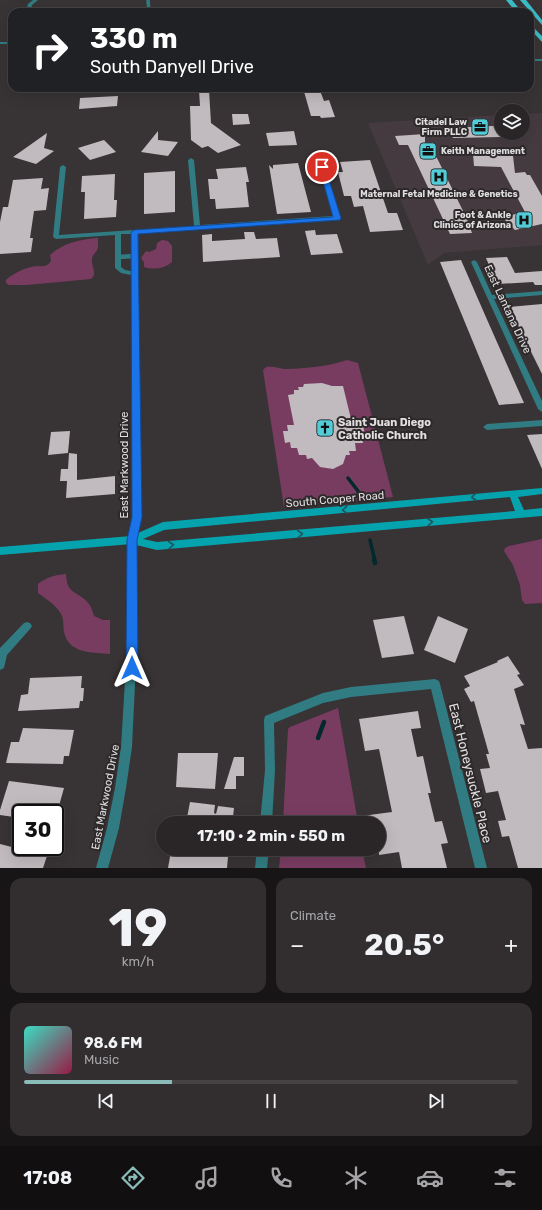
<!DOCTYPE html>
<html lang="en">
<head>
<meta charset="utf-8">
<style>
  body { margin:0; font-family:Rubik,sans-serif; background:#322e30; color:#f1f3f6; height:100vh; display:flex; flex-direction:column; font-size:15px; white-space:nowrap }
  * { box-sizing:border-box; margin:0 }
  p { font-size:13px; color:#a5a5a8 }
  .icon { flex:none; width:22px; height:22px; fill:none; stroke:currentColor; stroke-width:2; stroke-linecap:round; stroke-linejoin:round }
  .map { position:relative; height:868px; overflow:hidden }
  .drawer { display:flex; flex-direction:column; gap:10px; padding:10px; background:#171516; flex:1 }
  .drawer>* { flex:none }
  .hud { position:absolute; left:8px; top:8px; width:526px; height:84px; border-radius:12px; box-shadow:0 4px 16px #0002,0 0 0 1px #464345; background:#202124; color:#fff; overflow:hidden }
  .buttons { position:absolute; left:494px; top:104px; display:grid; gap:8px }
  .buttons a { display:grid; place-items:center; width:36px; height:36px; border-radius:50%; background:#2a2628; box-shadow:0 4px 16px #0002,0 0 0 1px #464345; font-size:20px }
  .speed { position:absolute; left:12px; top:804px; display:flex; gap:8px; font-size:20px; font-weight:700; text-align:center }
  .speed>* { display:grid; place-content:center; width:52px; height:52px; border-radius:50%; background:#2a2628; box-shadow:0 4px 16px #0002,0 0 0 1px #464345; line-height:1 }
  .speed .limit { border:2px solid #111; border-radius:6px; background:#fff; color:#111 }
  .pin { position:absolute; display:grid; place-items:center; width:34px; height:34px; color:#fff; margin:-17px; border:2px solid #fff; border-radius:50%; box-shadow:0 1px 4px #0007 }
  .me { position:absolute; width:44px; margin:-22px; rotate:0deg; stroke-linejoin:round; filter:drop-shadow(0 0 3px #0008) }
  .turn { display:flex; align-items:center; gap:14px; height:84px; padding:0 16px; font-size:18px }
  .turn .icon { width:52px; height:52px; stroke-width:2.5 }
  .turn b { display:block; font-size:28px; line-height:34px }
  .big { font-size:30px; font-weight:700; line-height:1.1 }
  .drawer .tile { flex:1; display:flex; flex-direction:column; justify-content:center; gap:6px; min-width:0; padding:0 14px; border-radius:12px; background:#322e30 }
  .drawer .dial { align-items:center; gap:0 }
  .dial b { font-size:52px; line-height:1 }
  .song { display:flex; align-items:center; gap:12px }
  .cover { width:48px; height:48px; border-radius:6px; background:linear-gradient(135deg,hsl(170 70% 55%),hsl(340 70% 35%)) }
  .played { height:4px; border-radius:2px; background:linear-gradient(90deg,#8bbbb9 30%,#464345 30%) }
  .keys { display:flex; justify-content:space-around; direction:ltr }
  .heat { display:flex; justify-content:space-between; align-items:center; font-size:22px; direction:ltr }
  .drawer .tiles { flex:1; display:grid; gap:10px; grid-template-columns:1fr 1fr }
  .tile:last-child { grid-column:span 2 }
  .trip { position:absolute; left:156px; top:816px; width:230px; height:40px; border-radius:20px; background:#2a2628; box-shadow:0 4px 16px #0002,0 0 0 1px #464345; font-weight:700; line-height:40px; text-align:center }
  .tab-bar { display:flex; height:64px; justify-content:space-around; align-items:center; background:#110f10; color:#a5a5a8 }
  .tab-bar .icon { width:28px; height:28px }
  .tab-bar .selected { color:#8bbbb9 }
  .tab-bar b { font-size:18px; color:#f1f3f6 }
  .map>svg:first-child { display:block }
  .built { fill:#453a40 }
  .green { fill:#793c61 }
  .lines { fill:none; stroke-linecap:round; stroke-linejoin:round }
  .stream-far1 { stroke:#03292c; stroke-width:3.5 }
  .stream { stroke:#03292c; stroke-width:4.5 }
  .building { fill:#c1babe }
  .service-far1 { stroke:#317c82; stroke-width:3.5 }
  .service { stroke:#317c82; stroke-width:4.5 }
  .minor { fill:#317c82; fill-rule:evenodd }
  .secondary { fill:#05a3ae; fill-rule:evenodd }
  .primary { fill:#3bbdc8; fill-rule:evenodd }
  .oneway { stroke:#1f5459 }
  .route { fill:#1a73e8; stroke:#114b97 }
  .labels { text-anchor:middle; stroke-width:4; stroke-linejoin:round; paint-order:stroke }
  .far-poi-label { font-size:9px; font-weight:bold; fill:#e1dedf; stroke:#2d292b; text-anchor:end }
  .street-label { font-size:11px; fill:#e1dedf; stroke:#2d292b }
  .poi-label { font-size:11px; font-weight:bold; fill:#e1dedf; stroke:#2d292b; text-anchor:start }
  .near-street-label { font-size:13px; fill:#e1dedf; stroke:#2d292b }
</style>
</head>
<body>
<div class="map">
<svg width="542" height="868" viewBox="0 0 542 868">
  <rect width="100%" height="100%" fill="#383335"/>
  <!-- built -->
  <polygon class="built" points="542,113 542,245 444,253 428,265 368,123 501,115 501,133 523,133 523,114"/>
  <!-- green -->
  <g class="green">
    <path d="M98,238c0,3 0,7 0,10 -1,4 -6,7 -6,11 -1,8 6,14 -1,20l-64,6h-18l-3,-2v-3c5,-5 18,-12 25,-13 8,-2 15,2 20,-6l-1,-6c13,-12 31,-16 48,-17z"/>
    <path d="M162,240l6,1 4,5v16c-8,7 -18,8 -28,5v-5l-3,-4 5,-7 3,1 7,-3 1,-6z"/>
    <path d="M347,360l11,3 35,134 -109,10 -21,-137 3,-3c7,-1 12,1 18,2 18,0 47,-3 63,-9z"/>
    <polygon points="542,539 542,603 525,604 522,600 520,585 513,565 504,551 505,548 509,546"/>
    <path d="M66,574c1,22 12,16 23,30 2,3 4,8 5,12l9,4h7v34c-19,-2 -41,0 -46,-22 -1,-5 0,-11 -2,-16 -4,-10 -16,-17 -24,-23v-9c9,-7 17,-9 28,-10z"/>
    <polygon points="338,708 358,823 283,823 288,729 290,727"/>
    <polygon points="281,849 362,849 366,868 279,868"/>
  </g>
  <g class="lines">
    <!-- stream-far1 -->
    <g class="stream-far1">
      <polyline points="348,478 358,491 359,496"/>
      <polyline points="370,540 375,561"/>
    </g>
    <!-- stream -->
    <g class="stream">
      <polyline points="374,560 375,563"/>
      <polyline points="318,738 324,722"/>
    </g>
  </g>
  <!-- building -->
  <g class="building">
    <polygon points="303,88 319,88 324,101 329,100 335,117 321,118 320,116 311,116"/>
    <polygon points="199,90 209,90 211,123 241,145 218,153 208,146 202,148 191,140 190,106 200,106"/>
    <polygon points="118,96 117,106 79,109 80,98"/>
    <polygon points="232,114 248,114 250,124 233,125"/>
    <polygon points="491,126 501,126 501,137 453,138 448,128"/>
    <polygon points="158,131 158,140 178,142 168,156 141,152"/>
    <polygon points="294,131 297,145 269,146 266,133"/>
    <polygon points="47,133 44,148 54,151 36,164 13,157"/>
    <polygon points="425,134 425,151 433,152 438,160 467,219 472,233 450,234 408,145 399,145 395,136"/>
    <polygon points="104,140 116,152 90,160 78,148"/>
    <polygon points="473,154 513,156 515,173 525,172 527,175 530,175 542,196 542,224 515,230 502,217 525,212 501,167 474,166"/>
    <polygon points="370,160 388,213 397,213 403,230 370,232 363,206 354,207 351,196 344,196 338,172 343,172 340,162"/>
    <polygon points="298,163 311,212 277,214 269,165 273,169 273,165"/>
    <polygon points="246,167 249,182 246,182 249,207 216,209 215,199 210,199 208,179 218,179 216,169"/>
    <polygon points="175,171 175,212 144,214 144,173"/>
    <polygon points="115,174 114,200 117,200 116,217 84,219 85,192 81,192 82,176"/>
    <polygon points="43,178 41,189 49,188 46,210 34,211 30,238 33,238 31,252 0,254 0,222 3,207 8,207 13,180"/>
    <polygon points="315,230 316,235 337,234 343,253 311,255 305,231"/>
    <polygon points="244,232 254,232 256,239 277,238 280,257 203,262 202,235 212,234 212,241 245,239"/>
    <polygon points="507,257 515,273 542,271 542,285 535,285 533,282 497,284 486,258"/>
    <polygon points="461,260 485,315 524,403 499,405 440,262"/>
    <polygon points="542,304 542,374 509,307"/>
    <polygon points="322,383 332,386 343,386 351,419 358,419 359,426 363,425 365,437 362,437 363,443 355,443 356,451 349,451 350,455 346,455 343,464 333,469 320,467 312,458 307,459 306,455 299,455 297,448 291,448 290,442 285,443 283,431 288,431 287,425 294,425 288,395 294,394 294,390 299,390 298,387 303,387 304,384"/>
    <polygon points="70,431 68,453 48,455 51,432"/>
    <polygon points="542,434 542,469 527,435"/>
    <polygon points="69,453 77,454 77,480 115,476 115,494 66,498 67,481 60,481 61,469 68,469"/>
    <polygon points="404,616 414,654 382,658 373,620"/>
    <polygon points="438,616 468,629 455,663 424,650"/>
    <polygon points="508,656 520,674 517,675 524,685 514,689 525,725 520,724 528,749 542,748 542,868 518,868 509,836 502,837 498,821 506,820 498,791 486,793 480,769 490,768 486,754 489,754 474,701 471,702 464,689 470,686 464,676 498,662 497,661"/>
    <polygon points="82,676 81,688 84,688 83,701 80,701 79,708 18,711 21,695 28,694 30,678"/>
    <polygon points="418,711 421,728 411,729 417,757 423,756 431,793 428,793 435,822 442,821 448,843 441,844 447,868 402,868 399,852 379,855 379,823 355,823 354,817 392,812 379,749 365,751 359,719"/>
    <polygon points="23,728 74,730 69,756 64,756 63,764 6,763 11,742 19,742"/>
    <polygon points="178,753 218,753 215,789 176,787"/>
    <polygon points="234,757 244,757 244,776 236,776 236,789 224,789"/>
    <polygon points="9,781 64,788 57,813 21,813 21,818 0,815 0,810"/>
    <polygon points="190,802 215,805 214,813 216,814 218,806 234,808 233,817 240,818 240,823 186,823"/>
    <polygon points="0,844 47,856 43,868 0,868"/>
    <polygon points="171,851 228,857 227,868 168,868"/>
  </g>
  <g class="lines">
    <!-- service-far1 -->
    <polyline class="service-far1" points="148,0 149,12"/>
    <!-- service -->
    <polyline class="service" points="118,257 135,256"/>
    <!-- minor -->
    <g class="minor">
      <polygon points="33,0 38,0 32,5 30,12 26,12 28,4"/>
      <rect x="0" y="42" width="12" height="2"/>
      <rect x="530" y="59" width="12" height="2"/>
      <path d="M318,152l3,2 19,64 -1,1 -202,14 4,284 -5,23v124l-4,83 -6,41 -7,40 -11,40h-12l11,-40 8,-40 6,-41 5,-83 2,-124 5,-23 -2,-242 -10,-2 -6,-5v-33l-59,4 -3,-2 7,-70 3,-2 3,2 -7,68 135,-9 -6,-66 3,-2 3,2 6,65 133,-9 -18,-62zM121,234h10v37l-6,-1 -4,-3z"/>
      <polygon points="474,260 477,262 492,295 542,291 542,295 494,299 542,401 542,412 538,409 471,262"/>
      <polygon points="542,420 542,426 487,430 483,427 487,424"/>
      <polygon points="27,622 30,623 32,626 30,629 7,655 4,668 0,670 0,648 24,623"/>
      <polygon points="435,679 439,681 440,684 487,868 475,868 431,689 351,697 323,703 274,723 275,770 272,823 260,823 265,770 264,720 265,716 323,693 351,687"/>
      <polygon points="257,849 269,849 267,868 255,868"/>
    </g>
    <!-- secondary -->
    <path class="secondary" d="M542,488v6l-24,3 6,13 18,-2v8l-385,34 -25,-6 -132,11v-8l131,-11 32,-14zM510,497l5,14 -358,31 -14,-3 21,-9z"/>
    <!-- primary -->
    <g class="primary">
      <polygon points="506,0 512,0 522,12 516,12"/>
      <polygon points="520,0 526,0 542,20 542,25"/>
      <polygon points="530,24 542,36 542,42 530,29"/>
    </g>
  </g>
  <!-- one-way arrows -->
  <defs><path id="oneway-chevron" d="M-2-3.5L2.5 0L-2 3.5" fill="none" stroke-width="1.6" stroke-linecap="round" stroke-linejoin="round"/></defs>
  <g class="oneway">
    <use href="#oneway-chevron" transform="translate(474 497) rotate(175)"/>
    <use href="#oneway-chevron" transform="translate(345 510) rotate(175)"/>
    <use href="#oneway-chevron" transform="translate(430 522) rotate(-5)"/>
    <use href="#oneway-chevron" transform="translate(300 534) rotate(-5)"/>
    <use href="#oneway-chevron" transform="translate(171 545) rotate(-5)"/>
  </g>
  <!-- route -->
  <polygon class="route" points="320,165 325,167 341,218 340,220 138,234 142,517 137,540 138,668 136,672 132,674 128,672 126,668 127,540 132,517 131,232 134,230 333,217 319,167"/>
  <!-- icons -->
  <defs>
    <symbol id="office-square" viewBox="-11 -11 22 22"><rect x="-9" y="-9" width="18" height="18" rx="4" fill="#52ccd6" stroke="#2d292b"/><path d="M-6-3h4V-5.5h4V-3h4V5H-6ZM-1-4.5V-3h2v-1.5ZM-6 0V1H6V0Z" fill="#111"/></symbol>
    <symbol id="hospital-square" viewBox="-11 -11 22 22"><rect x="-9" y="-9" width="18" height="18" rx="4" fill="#52ccd6" stroke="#2d292b"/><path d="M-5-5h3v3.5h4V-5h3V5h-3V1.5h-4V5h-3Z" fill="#111"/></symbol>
    <symbol id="church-square" viewBox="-11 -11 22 22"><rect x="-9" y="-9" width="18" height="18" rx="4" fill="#52ccd6" stroke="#2d292b"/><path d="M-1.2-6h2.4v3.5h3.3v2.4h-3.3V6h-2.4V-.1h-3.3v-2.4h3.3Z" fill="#111"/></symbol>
  </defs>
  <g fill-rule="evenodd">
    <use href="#office-square" x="470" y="117" width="20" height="20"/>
    <use href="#office-square" x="418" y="141" width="20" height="20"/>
    <use href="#hospital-square" x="429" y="167" width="20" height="20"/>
    <use href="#hospital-square" x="514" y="210" width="20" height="20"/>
    <use href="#church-square" x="315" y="418" width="20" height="20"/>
  </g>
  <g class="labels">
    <!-- far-poi labels -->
    <g class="far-poi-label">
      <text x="467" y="125">Citadel Law<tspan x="467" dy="10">Firm PLLC</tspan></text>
      <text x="441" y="154" text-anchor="start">Keith Management</text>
      <text x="439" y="197" text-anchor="middle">Maternal Fetal Medicine &amp; Genetics</text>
      <text x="511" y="218">Foot &amp; Ankle<tspan x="511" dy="10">Clinics of Arizona</tspan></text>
    </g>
    <!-- street labels -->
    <g class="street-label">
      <text transform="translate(508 309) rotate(65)" y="4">East Lantana Drive</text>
      <text transform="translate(124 465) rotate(-90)" y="4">East Markwood Drive</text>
      <text transform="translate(335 499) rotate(-5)" y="4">South Cooper Road</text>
      <text transform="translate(105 797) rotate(-79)" y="4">East Markwood Drive</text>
    </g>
    <!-- poi labels -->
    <g class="poi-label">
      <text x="338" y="426">Saint Juan Diego<tspan x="338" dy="13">Catholic Church</tspan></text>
    </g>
    <!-- near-street labels -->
    <g class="near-street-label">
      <text transform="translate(471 773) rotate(76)" y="5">East Honeysuckle Place</text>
    </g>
  </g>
</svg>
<div class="buttons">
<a><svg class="icon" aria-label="layers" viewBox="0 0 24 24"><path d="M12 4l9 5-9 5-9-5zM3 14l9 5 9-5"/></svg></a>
</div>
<div class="speed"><div class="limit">30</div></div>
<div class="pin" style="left:322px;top:167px;background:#d93025"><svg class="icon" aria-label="arrive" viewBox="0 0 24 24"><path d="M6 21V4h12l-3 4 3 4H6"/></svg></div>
<svg class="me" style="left:132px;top:668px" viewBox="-20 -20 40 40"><path d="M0-17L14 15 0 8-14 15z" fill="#1a73e8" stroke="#fff" stroke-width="4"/></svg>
<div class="trip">17:10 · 2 min · 550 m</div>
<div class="hud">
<div class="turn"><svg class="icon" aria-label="right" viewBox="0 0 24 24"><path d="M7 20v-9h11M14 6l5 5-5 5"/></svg><div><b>330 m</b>South Danyell Drive</div></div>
</div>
</div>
<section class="drawer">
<div class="tiles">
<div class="tile dial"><b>19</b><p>km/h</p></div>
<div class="tile"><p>Climate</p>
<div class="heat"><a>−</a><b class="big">20.5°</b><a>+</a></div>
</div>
<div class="tile">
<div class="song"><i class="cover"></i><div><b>98.6 FM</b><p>Music</p></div></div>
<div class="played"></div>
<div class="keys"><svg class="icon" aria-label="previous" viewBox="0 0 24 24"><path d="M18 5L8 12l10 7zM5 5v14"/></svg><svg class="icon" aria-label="pause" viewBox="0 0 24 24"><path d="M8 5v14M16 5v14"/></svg><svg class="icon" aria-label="next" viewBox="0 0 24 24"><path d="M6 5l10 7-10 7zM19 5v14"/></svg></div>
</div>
</div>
</section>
<nav class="tab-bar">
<b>17:08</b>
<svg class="icon selected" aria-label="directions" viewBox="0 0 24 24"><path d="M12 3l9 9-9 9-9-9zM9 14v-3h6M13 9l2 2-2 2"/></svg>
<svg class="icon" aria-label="music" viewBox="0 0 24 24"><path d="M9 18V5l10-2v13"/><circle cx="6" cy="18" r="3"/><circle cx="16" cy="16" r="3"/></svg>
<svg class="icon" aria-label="phone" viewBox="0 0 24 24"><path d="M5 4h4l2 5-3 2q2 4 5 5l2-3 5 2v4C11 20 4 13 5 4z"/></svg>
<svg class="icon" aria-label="climate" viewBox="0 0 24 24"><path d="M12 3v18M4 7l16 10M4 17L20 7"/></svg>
<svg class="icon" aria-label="car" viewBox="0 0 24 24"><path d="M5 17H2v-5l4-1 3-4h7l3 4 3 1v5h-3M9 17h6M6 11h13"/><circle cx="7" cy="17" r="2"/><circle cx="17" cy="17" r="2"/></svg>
<svg class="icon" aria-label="filters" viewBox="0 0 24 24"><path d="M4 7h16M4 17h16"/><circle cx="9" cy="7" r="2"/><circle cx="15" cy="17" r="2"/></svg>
</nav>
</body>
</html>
